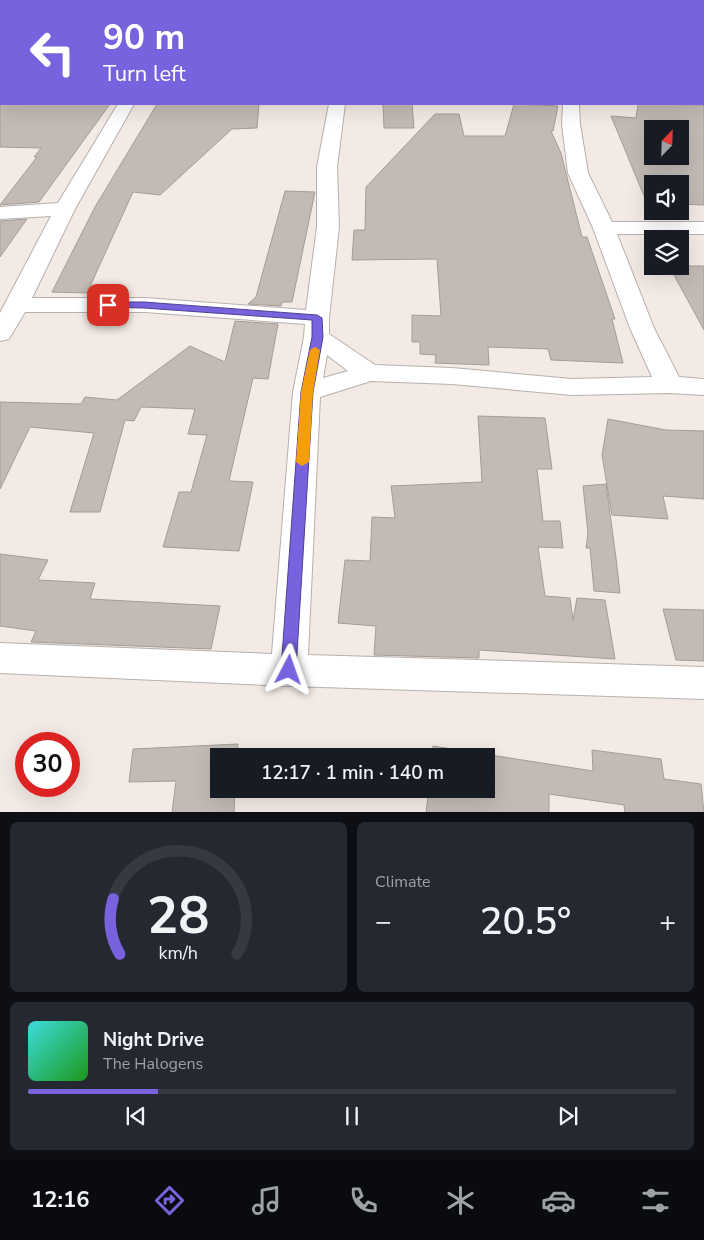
<!DOCTYPE html>
<html lang="en">
<head>
<meta charset="utf-8">
<style>
  body { margin:0; font-family:"Nunito Sans",sans-serif; background:#242831; color:#f1f3f6; height:100vh; display:flex; flex-direction:column; font-size:19px; white-space:nowrap }
  * { box-sizing:border-box; margin:0 }
  p { font-size:16px; color:#9ea1a6 }
  .icon { flex:none; width:28px; height:28px; fill:none; stroke:currentColor; stroke-width:2; stroke-linecap:round; stroke-linejoin:round }
  .map { position:relative; height:812px; overflow:hidden }
  .side { display:flex; flex-direction:column; gap:10px; padding:10px; background:#0d0f14; flex:1 }
  .side>* { flex:none }
  .guide { position:absolute; left:0px; top:0px; width:705px; height:105px; box-shadow:0 5px 20px #0002; background:#7962dd; color:#fff; overflow:hidden }
  .needle { width:32px; rotate:23deg }
  .buttons { position:absolute; left:644px; top:120px; display:grid; gap:10px }
  .buttons a { display:grid; place-items:center; width:45px; height:45px; border-radius:0px; background:#171b24; box-shadow:0 5px 20px #0002; font-size:25px }
  .speed { position:absolute; left:15px; top:732px; display:flex; gap:10px; font-size:25px; font-weight:700; text-align:center }
  .speed>* { display:grid; place-content:center; width:65px; height:65px; border-radius:50%; background:#171b24; box-shadow:0 5px 20px #0002; line-height:1 }
  .speed .limit { border:8px solid #d22; background:#fff; color:#111 }
  .pin { position:absolute; display:grid; place-items:center; width:42px; height:42px; color:#fff; margin:-21px; border-radius:10px; box-shadow:0 2px 8px #0006 }
  .me { position:absolute; width:55px; margin:-28px; rotate:4deg; stroke-linejoin:round; filter:drop-shadow(0 0 4px #0008) }
  .turn { display:flex; align-items:center; gap:18px; height:105px; padding:0 20px; font-size:22px }
  .turn .icon { width:65px; height:65px; stroke-width:2.5 }
  .turn b { display:block; font-size:35px; line-height:42px }
  .big { font-size:38px; font-weight:600; line-height:1.1 }
  .side .tile { flex:1; display:flex; flex-direction:column; justify-content:center; gap:8px; min-width:0; padding:0 18px; border-radius:8px; background:#242831 }
  .side .dial { align-items:center; gap:0 }
  .dial svg { height:130px; overflow:visible; fill:none; stroke:#363941; stroke-width:7; stroke-linecap:round; text-anchor:middle }
  .dial text { fill:#f1f3f6; stroke:none }
  .song { display:flex; align-items:center; gap:15px }
  .cover { width:60px; height:60px; border-radius:8px; background:linear-gradient(135deg,hsl(180 70% 55%),hsl(120 70% 35%)) }
  .played { height:5px; border-radius:2px; background:linear-gradient(90deg,#7962dd 20%,#363941 20%) }
  .keys { display:flex; justify-content:space-around; direction:ltr }
  .heat { display:flex; justify-content:space-between; align-items:center; font-size:28px; direction:ltr }
  .side .tiles { flex:1; display:grid; gap:10px; grid-template-columns:1fr 1fr }
  .tile:last-child { grid-column:span 2 }
  .trip { position:absolute; left:210px; top:748px; width:285px; height:50px; border-radius:0px; background:#171b24; box-shadow:0 5px 20px #0002; font-weight:600; line-height:50px; text-align:center }
  .menu { display:flex; height:80px; justify-content:space-around; align-items:center; background:#090b0e; color:#9ea1a6 }
  .menu .icon { width:35px; height:35px }
  .menu .on { color:#7962dd }
  .menu b { font-size:22px; color:#f1f3f6 }
  .map>svg:first-child { display:block }
  .building { fill:#c2bab5; stroke:#a49c97; fill-rule:evenodd }
  .lines { fill:none; stroke-linecap:round; stroke-linejoin:round }
  .minor-casing { stroke:#b8b0ab; stroke-width:2 }
  .trunk-casing { stroke:#b8b0ab; stroke-width:2 }
  .minor { fill:#fff; fill-rule:evenodd }
  .trunk { fill:#fff; fill-rule:evenodd }
  .route { fill:#7962dd; stroke:#4f4090 }
  .slow { fill:#f59e0b }
</style>
</head>
<body>
<div class="map">
<svg width="704" height="813" viewBox="0 0 704 813">
  <rect width="100%" height="100%" fill="#f3eae5"/>
  <!-- building -->
  <g class="building">
    <polygon points="0,104 110,104 39,202 0,205 37,157 34,157 41,148 0,147"/>
    <polygon points="157,104 259,104 257,128 232,129 160,195 133,192 87,293 52,292 95,207"/>
    <polygon points="383,104 412,104 414,128 384,128"/>
    <polygon points="514,104 558,106 553,131 551,131 561,153 582,237 587,237 615,319 612,319 623,363 551,360 548,349 488,347 489,365 435,363 436,355 420,354 420,342 412,342 412,315 441,316 437,259 352,260 354,230 365,230 366,187 435,114 459,114 464,136 505,136"/>
    <path d="M638,104l66,1v100l-24,-1v-20h-28v20l-5,-1 -36,-87 25,2zM652,129h28v27h-28z"/>
    <polygon points="285,191 315,192 292,302 282,302 281,306 248,304 256,297"/>
    <polygon points="27,219 0,257 0,221"/>
    <polygon points="669,266 704,266 704,330"/>
    <polygon points="235,321 278,324 268,379 253,378 229,481 253,482 239,551 163,547 179,492 191,492 207,435 188,434 195,409 141,407 134,421 125,420 100,512 70,512 94,433 30,427 0,489 0,402 81,404 85,397 117,400 190,346 225,362"/>
    <polygon points="478,416 545,418 552,469 537,469 543,521 560,521 563,548 538,547 545,596 570,598 573,620 577,598 605,600 615,659 479,650 479,658 374,655 376,626 338,623 345,560 370,561 372,517 395,518 391,486 482,482"/>
    <polygon points="608,419 666,430 704,431 704,499 663,496 668,519 612,515 602,455"/>
    <polygon points="606,484 616,558 620,593 594,591 590,548 586,548 588,533 583,486"/>
    <polygon points="0,554 48,560 38,580 95,583 90,599 220,606 211,649 31,642 36,631 0,626"/>
    <polygon points="663,609 704,610 704,661 676,660"/>
    <polygon points="238,744 237,756 219,756 219,789 235,789 234,813 172,813 176,781 129,782 133,749"/>
    <polygon points="433,746 593,771 592,750 661,759 664,779 701,784 704,813 625,813 624,805 549,794 549,813 426,813 429,789 486,789 486,756 432,756"/>
  </g>
  <g class="lines">
    <defs>
      <g id="minor">
        <polygon points="521,0 543,0 544,1 522,1"/>
        <path d="M118,104h16l-59,105 -43,89h113l161,12 11,-83v-60l12,-63h16l-8,63 2,60 -10,91v16l46,31 77,3 120,11 80,-2 -22,-49 -37,-100 -25,-55 -6,-49 1,-20h16l1,20 8,49 24,49h92v12h-87l37,94 25,49 25,2v16l-35,-2 -97,2 -120,-11 -81,-3 -51,16 -12,258 396,12v32l-415,-13 -289,-13v-30l272,11 21,-262 11,-55 1,-13 -160,-12h-120l-16,27 -9,2v-28l51,-97 -51,3v-12l58,-4zM327,355l21,16 -25,7z"/>
      </g>
      <polygon id="trunk" points="645,0 672,0 673,1 646,1"/>
    </defs>
    <!-- minor casing -->
    <use href="#minor" class="minor-casing"/>
    <!-- trunk casing -->
    <use href="#trunk" class="trunk-casing"/>
    <!-- minor -->
    <use href="#minor" class="minor"/>
    <!-- trunk -->
    <use href="#trunk" class="trunk"/>
  </g>
  <!-- route -->
  <polygon class="route" points="108,302 144,302 317,315 322,318 323,337 313,392 296,670 294,675 289,677 284,675 281,670 301,392 312,337 312,320 144,308 105,307 103,305"/>
  <!-- slow -->
  <polygon class="slow" points="315,347 320,350 313,392 309,462 302,466 296,462 301,392 310,350"/>
</svg>
<div class="buttons">
<a><svg class="needle" viewBox="-14 -14 28 28"><path d="M0-13l5 13h-10z" fill="#e53935"/><path d="M0 13l5-13h-10z" fill="#9ea1a6"/></svg></a>
<a><svg class="icon" aria-label="sound" viewBox="0 0 24 24"><path d="M4 9h4l5-4v14l-5-4H4zM17 9q2 3 0 6"/></svg></a>
<a><svg class="icon" aria-label="layers" viewBox="0 0 24 24"><path d="M12 4l9 5-9 5-9-5zM3 14l9 5 9-5"/></svg></a>
</div>
<div class="speed"><div class="limit">30</div></div>
<div class="pin" style="left:108px;top:305px;background:#d93025"><svg class="icon" aria-label="arrive" viewBox="0 0 24 24"><path d="M6 21V4h12l-3 4 3 4H6"/></svg></div>
<svg class="me" style="left:289px;top:670px" viewBox="-20 -20 40 40"><path d="M0-17L14 15 0 8-14 15z" fill="#7962dd" stroke="#fff" stroke-width="4"/></svg>
<div class="trip">12:17 · 1 min · 140 m</div>
<div class="guide">
<div class="turn"><svg class="icon" aria-label="left" viewBox="0 0 24 24"><path d="M17 20v-9H6M10 6l-5 5 5 5"/></svg><div><b>90 m</b>Turn left</div></div>
</div>
</div>
<section class="side">
<div class="tiles">
<div class="tile dial"><svg viewBox="0 0 100 80">
<path d="M14 69A42 42 0 1 1 86 69"/>
<path d="M14 69A42 42 0 0 1 10 35" stroke="#7962dd"/>
<text x="50" y="56" font-size="32" font-weight="700">28</text>
<text x="50" y="72" font-size="11">km/h</text>
</svg></div>
<div class="tile"><p>Climate</p>
<div class="heat"><a>−</a><b class="big">20.5°</b><a>+</a></div>
</div>
<div class="tile">
<div class="song"><i class="cover"></i><div><b>Night Drive</b><p>The Halogens</p></div></div>
<div class="played"></div>
<div class="keys"><svg class="icon" aria-label="previous" viewBox="0 0 24 24"><path d="M18 5L8 12l10 7zM5 5v14"/></svg><svg class="icon" aria-label="pause" viewBox="0 0 24 24"><path d="M8 5v14M16 5v14"/></svg><svg class="icon" aria-label="next" viewBox="0 0 24 24"><path d="M6 5l10 7-10 7zM19 5v14"/></svg></div>
</div>
</div>
</section>
<nav class="menu">
<b>12:16</b>
<svg class="icon on" aria-label="directions" viewBox="0 0 24 24"><path d="M12 3l9 9-9 9-9-9zM9 14v-3h6M13 9l2 2-2 2"/></svg>
<svg class="icon" aria-label="music" viewBox="0 0 24 24"><path d="M9 18V5l10-2v13"/><circle cx="6" cy="18" r="3"/><circle cx="16" cy="16" r="3"/></svg>
<svg class="icon" aria-label="phone" viewBox="0 0 24 24"><path d="M5 4h4l2 5-3 2q2 4 5 5l2-3 5 2v4C11 20 4 13 5 4z"/></svg>
<svg class="icon" aria-label="climate" viewBox="0 0 24 24"><path d="M12 3v18M4 7l16 10M4 17L20 7"/></svg>
<svg class="icon" aria-label="car" viewBox="0 0 24 24"><path d="M5 17H2v-5l4-1 3-4h7l3 4 3 1v5h-3M9 17h6M6 11h13"/><circle cx="7" cy="17" r="2"/><circle cx="17" cy="17" r="2"/></svg>
<svg class="icon" aria-label="filters" viewBox="0 0 24 24"><path d="M4 7h16M4 17h16"/><circle cx="9" cy="7" r="2"/><circle cx="15" cy="17" r="2"/></svg>
</nav>
</body>
</html>
